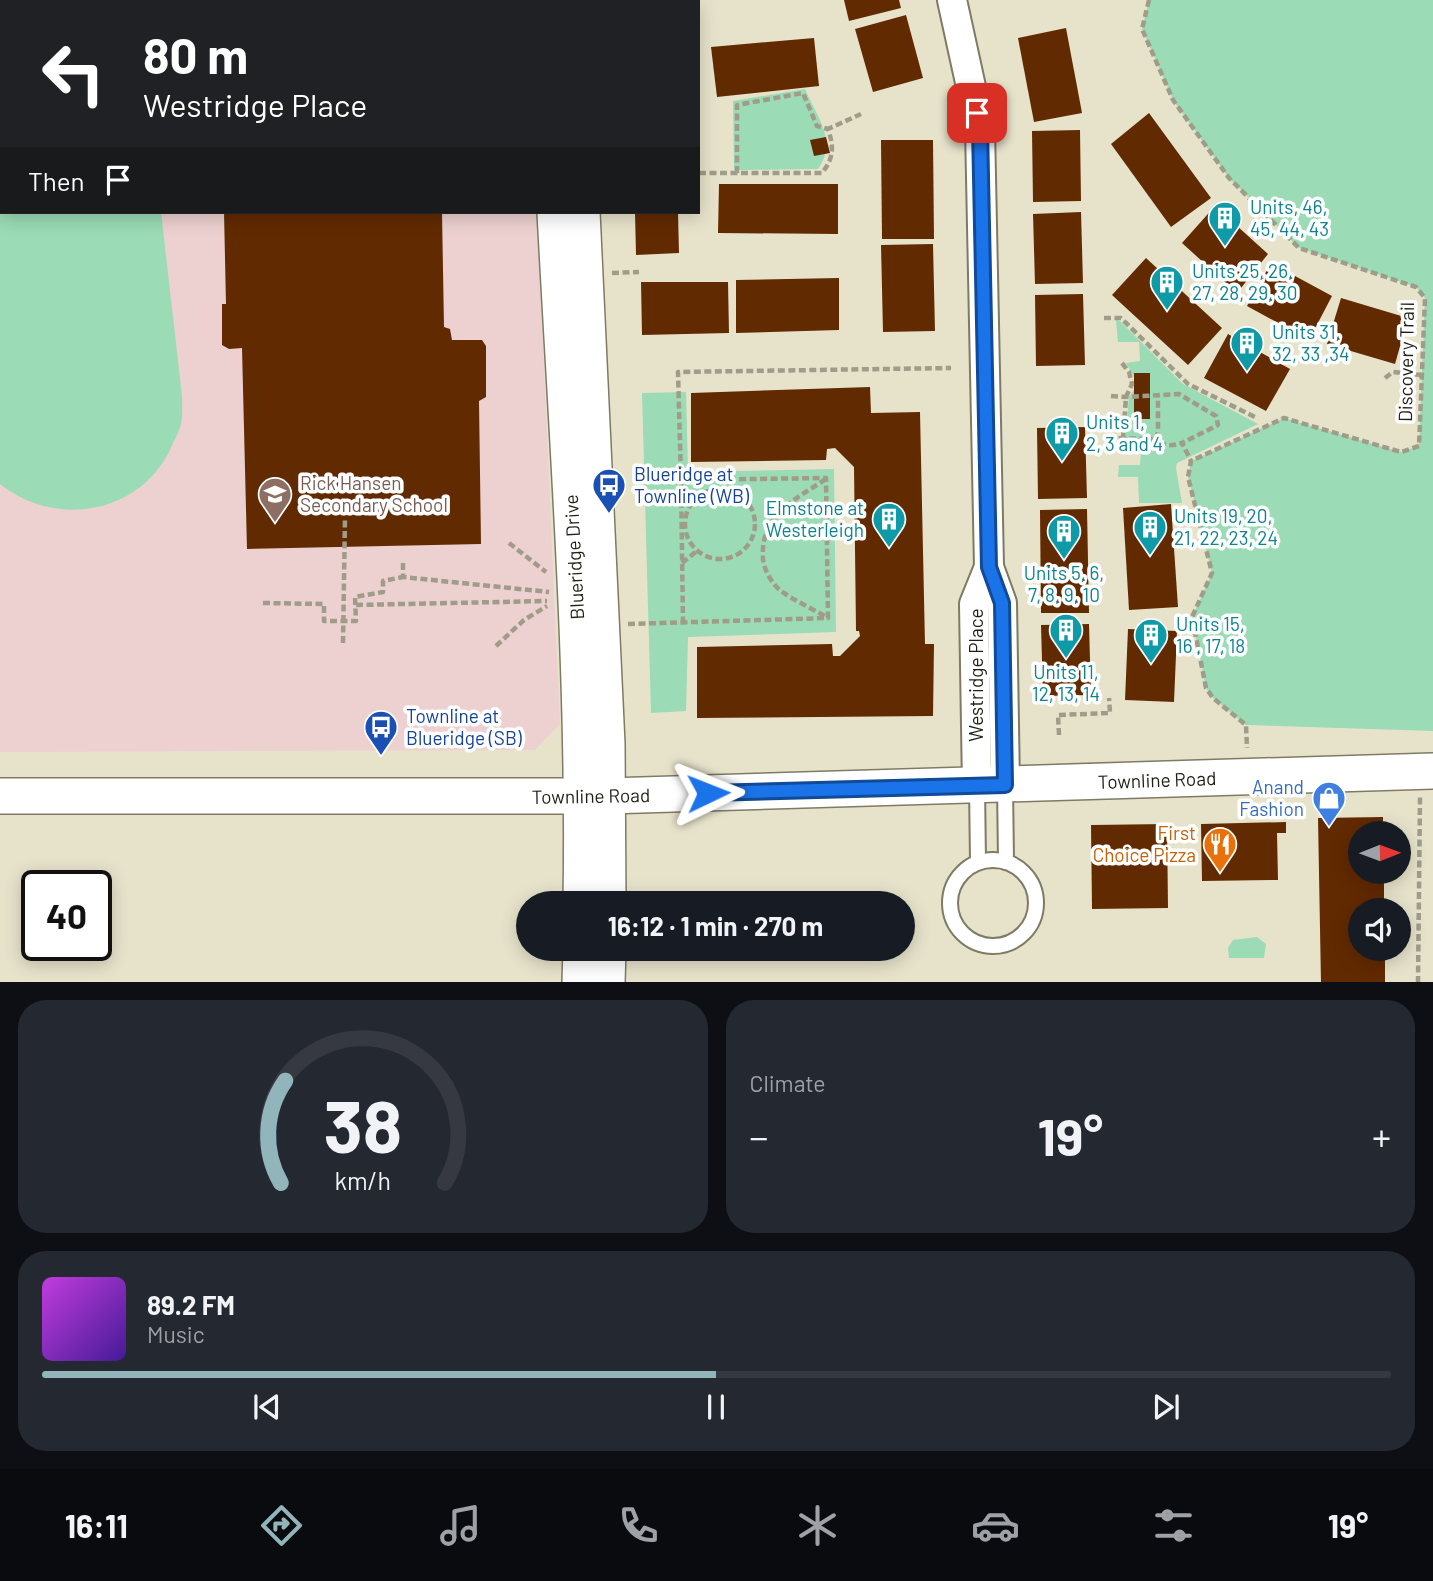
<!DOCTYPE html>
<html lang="en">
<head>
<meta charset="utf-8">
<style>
  body { margin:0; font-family:Barlow,sans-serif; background:#242831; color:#f1f3f6; height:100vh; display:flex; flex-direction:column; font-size:26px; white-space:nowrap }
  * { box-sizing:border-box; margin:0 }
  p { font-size:23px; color:#9ea1a6 }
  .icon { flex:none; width:38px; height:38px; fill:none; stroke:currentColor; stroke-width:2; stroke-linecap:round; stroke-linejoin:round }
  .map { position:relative; height:982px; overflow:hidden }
  .details { display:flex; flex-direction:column; gap:18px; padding:18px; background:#0d0f14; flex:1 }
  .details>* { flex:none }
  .guide { position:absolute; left:0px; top:0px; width:700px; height:214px; box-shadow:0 4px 18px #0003; background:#202124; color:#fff; overflow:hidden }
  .needle { width:46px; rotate:89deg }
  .tools { position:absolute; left:1348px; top:821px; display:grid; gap:14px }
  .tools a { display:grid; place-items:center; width:63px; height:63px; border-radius:50%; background:#171b24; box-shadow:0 4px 18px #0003; font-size:35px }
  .speed { position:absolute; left:21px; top:870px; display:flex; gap:14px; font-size:35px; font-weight:700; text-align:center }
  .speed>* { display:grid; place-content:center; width:91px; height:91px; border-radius:50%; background:#171b24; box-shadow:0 4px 18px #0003; line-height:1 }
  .speed .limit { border:4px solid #111; border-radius:10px; background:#fff; color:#111 }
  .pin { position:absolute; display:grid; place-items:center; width:60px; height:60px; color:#fff; margin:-30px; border-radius:14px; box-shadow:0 4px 10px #0006 }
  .me { position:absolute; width:77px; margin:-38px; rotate:88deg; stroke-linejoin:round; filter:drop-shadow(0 0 5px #0008) }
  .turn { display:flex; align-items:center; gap:24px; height:147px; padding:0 28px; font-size:32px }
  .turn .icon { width:91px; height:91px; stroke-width:2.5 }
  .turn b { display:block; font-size:49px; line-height:60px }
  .then { display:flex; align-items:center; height:66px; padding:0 28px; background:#0003; gap:14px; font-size:26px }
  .big { font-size:52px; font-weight:700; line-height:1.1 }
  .details .card { flex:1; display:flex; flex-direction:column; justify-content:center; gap:10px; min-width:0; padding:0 24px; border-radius:28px; background:#242831 }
  .details .dial { align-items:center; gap:0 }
  .dial svg { height:182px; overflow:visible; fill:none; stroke:#363941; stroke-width:7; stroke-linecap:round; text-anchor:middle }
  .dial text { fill:#f1f3f6; stroke:none }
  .song { display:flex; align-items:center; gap:21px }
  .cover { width:84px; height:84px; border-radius:10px; background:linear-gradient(135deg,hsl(290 70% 55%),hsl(260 70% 35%)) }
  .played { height:7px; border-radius:4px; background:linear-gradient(90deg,#92b4bb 50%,#363941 50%) }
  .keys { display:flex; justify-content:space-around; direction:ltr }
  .heat { display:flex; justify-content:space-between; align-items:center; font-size:38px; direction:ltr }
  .details .tiles { flex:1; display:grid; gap:18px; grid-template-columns:1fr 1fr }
  .card:last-child { grid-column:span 2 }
  .trip { position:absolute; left:516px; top:891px; width:399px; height:70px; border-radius:35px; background:#171b24; box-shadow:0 4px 18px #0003; font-weight:700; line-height:70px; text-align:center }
  .dock { display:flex; height:112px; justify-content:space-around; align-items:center; background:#090b0e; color:#9ea1a6 }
  .dock .icon { width:49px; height:49px }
  .dock .selected { color:#92b4bb }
  .dock b { font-size:32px; color:#f1f3f6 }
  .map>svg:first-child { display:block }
  .education { fill:#ecd1d0 }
  .green { fill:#9bdbb5 }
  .building { fill:#622a00 }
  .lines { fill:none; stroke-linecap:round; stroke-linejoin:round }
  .service-casing { stroke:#7e7b65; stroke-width:18 }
  .minor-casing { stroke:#7e7b65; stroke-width:32 }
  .tertiary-casing { stroke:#7e7b65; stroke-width:38 }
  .path { stroke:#9f9c8a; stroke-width:4.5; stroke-dasharray:7 3.5; stroke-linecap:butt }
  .service { stroke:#fff; stroke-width:14 }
  .minor { stroke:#fff; stroke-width:28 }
  .tertiary { stroke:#fff; stroke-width:35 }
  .route-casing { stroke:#114b97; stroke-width:18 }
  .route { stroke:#1a73e8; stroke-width:12 }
  .labels { text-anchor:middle; stroke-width:7; stroke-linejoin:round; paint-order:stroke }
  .culture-label { font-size:19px; fill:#0d838f; stroke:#fff; text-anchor:start }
  .street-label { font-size:19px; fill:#201f16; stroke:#fff }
  .transit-label { font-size:19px; fill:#164399; stroke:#fff; text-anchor:start }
  .education-label { font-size:19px; fill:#785e54; stroke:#fff; text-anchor:start }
  .shop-label { font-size:19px; fill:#366cbe; stroke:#fff; text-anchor:end }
  .food-label { font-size:19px; fill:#c56008; stroke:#fff; text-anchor:end }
</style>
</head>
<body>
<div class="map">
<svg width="1433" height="983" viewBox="0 0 1433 983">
  <rect width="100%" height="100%" fill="#e7e3cb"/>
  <!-- education -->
  <polygon class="education" points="0,0 527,0 527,2 2,2 2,212 537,212 560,724 535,750 0,752"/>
  <!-- green -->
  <g class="green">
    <path d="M0,0l130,2h-128v210h159l21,184c0,9 1,18 -1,27 -1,7 -5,14 -8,20 -28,70 -116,87 -173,41z"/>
    <polygon points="1149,0 1433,0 1433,731 1246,725 1213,698 1206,688 1192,617 1212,573 1188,477 1191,461 1284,418 1401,452 1419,446 1425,298 1416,287 1299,248 1229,178 1173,100 1142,29"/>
    <path d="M805,89c12,28 33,52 13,80l-84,1 -1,-69z"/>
    <polygon points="1116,320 1120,321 1183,384 1258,424 1177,463 1176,468 1182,503 1139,503 1138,477 1118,477 1119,465 1140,465 1142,441 1125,439 1129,397 1134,390 1134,377 1126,363 1140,361 1139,342 1118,342"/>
    <polygon points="686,392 688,472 834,469 836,632 688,637 686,711 651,713 642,393"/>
    <polygon points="1257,937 1266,944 1264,958 1229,958 1228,948 1233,940"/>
  </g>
  <!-- building -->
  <g class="building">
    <polygon points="844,0 899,0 901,8 849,21"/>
    <polygon points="906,15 923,78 873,92 855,29"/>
    <polygon points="1066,28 1082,113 1034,122 1018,38"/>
    <polygon points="814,38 819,86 717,97 711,47"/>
    <polygon points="1149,113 1211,198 1171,227 1111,144"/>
    <polygon points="1080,130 1081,201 1033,202 1032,131"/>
    <polygon points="826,137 830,153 814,156 810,140"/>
    <polygon points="881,140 933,140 934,239 882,239"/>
    <polygon points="719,184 838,184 838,234 718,233"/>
    <polygon points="1215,206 1268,254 1237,293 1182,243"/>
    <polygon points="224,212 442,212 444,327 450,329 452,340 482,340 486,346 486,397 479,401 481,544 247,549 242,348 229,349 222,345 222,304 226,304"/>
    <polygon points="635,212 678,212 679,253 636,255"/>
    <polygon points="1081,212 1083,283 1035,284 1033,214"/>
    <polygon points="933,244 935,331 883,332 881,245"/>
    <polygon points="1146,258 1222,328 1188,365 1112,295"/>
    <polygon points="1271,263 1332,296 1309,340 1247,306"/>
    <polygon points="839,278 839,330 736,333 736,280"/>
    <polygon points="641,282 728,282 729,333 642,335"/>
    <polygon points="1083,294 1085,365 1036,366 1035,295"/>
    <polygon points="1341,298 1408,318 1395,364 1327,344"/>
    <polygon points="1228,334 1290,369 1266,411 1204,378"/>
    <rect x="1134" y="373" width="16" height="46"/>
    <polygon points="870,387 871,413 920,412 925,644 934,644 933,716 697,718 697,647 832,644 833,656 840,656 860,636 859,631 856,631 854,467 835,448 827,449 826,460 691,462 691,393"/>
    <polygon points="1085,427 1087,498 1038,499 1037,428"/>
    <polygon points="1171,504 1178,607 1129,610 1123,508"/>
    <polygon points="1087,509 1089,613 1041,613 1040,510"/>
    <polygon points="1089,624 1091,695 1043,696 1041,625"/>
    <polygon points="1128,629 1177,631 1174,702 1125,700"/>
    <polygon points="1383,817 1383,833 1360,833 1360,872 1384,872 1384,910 1360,910 1360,948 1385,948 1385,983 1321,983 1318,818"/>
    <polygon points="1286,822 1286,833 1277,833 1278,880 1202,881 1201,824"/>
    <polygon points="1167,824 1168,908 1092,909 1091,825"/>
  </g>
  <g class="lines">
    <defs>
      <g id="service">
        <polyline points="1005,785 1006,862"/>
        <polyline points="977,786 978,862"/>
        <circle cx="993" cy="903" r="43"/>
      </g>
      <g id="minor">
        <polyline points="952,0 980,128 989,567 1002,603 1005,785"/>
        <polyline points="977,786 974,604 989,567"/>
      </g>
      <g id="tertiary">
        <polyline points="546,0 546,2"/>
        <polyline points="573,0 573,2"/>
        <path d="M555,212c12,230 30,460 26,691"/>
        <polyline points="582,212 607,744 608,903"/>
        <polyline points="0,796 608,796 1433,771"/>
        <polyline points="580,983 581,948"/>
        <polyline points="607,983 608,948"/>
      </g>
    </defs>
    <!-- service casing -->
    <use href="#service" class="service-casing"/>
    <!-- minor casing -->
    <use href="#minor" class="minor-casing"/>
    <!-- tertiary casing -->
    <use href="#tertiary" class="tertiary-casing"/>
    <!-- path -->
    <g class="path">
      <polyline points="1149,0 1142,29 1173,100 1229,178 1299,248 1416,287 1425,298 1419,446 1401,452 1284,418 1191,461 1188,477 1212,573 1192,617 1206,688 1213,698 1246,725 1247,748"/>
      <path d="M699,173h123c12,-15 12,-26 6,-44l33,-15"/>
      <polyline points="737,173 737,105 803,93 817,126 828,129"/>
      <polyline points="612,273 639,272"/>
      <polyline points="1104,318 1121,318 1188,384 1257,418"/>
      <polyline points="1122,363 1129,372 1132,384 1126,397 1123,439"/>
      <polyline points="1385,378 1393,372 1422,375"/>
      <polyline points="1111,396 1126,397 1179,394 1216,416 1218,425 1182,443 1191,461"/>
      <path d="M1108,438l48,1c8,8 15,7 26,4"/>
      <polyline points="1156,439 1158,432 1158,395"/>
      <path d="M826,479c-32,21 -66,36 -63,80 1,11 9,25 18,32 14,10 32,18 47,27"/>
      <polyline points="681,480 683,623"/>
      <circle cx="720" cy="524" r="35"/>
      <polyline points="509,543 546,572"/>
      <polyline points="403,563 403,577 549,592"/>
      <polyline points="682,563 698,550"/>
      <polyline points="263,603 324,604 324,621 356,621 355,597 383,592 383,581 403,577"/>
      <polyline points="356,605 547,601"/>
      <polyline points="628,624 828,618 826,478 681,480 678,372 951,368"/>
      <polyline points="343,643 345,517"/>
      <polyline points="496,646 524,620 547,606"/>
      <polyline points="1059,735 1058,715 1110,713 1109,698"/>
      <polyline points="1418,983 1420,797"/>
    </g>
    <!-- service -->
    <use href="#service" class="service"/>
    <!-- minor -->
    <use href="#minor" class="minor"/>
    <!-- tertiary -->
    <use href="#tertiary" class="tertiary"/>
  </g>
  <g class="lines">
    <defs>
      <polyline id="route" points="708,793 1005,785 1002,603 989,567 980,128 977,113"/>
    </defs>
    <!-- route casing -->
    <use href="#route" class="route-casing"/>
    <!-- route -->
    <use href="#route" class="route"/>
  </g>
  <!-- icons -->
  <defs>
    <symbol id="building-pin" viewBox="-11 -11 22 30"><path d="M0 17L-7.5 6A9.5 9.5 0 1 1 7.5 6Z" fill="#0f9aa8" stroke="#fff"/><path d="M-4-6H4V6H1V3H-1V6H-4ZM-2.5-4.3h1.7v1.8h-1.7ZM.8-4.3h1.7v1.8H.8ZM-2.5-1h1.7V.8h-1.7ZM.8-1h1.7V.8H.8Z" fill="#fff"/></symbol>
    <symbol id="bus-pin" viewBox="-11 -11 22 30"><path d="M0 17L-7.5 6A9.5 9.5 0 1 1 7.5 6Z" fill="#1a4fb4" stroke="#fff"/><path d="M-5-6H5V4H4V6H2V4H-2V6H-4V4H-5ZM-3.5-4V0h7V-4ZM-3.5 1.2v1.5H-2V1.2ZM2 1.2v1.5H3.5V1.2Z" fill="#fff"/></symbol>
    <symbol id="school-pin" viewBox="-11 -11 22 30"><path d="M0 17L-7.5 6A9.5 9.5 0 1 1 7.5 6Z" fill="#8d6e63" stroke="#fff"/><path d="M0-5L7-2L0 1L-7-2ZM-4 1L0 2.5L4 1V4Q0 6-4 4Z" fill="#fff"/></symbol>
    <symbol id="shop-pin" viewBox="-11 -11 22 30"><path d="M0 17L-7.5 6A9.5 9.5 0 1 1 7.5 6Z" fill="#3f7fe0" stroke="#fff"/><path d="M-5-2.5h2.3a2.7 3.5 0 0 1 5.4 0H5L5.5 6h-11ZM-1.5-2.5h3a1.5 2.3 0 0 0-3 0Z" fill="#fff"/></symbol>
    <symbol id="restaurant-pin" viewBox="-11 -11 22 30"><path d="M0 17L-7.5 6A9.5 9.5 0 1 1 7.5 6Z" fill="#e8710a" stroke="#fff"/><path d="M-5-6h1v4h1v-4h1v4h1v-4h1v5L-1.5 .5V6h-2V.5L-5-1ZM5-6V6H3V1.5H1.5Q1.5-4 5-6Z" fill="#fff"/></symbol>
  </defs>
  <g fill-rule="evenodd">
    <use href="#building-pin" x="1206" y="199" width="38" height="52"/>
    <use href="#building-pin" x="1148" y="263" width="38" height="52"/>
    <use href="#building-pin" x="1228" y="324" width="38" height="52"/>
    <use href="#building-pin" x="1043" y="414" width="38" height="52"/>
    <use href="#bus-pin" x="590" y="466" width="38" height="52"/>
    <use href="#school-pin" x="256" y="475" width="38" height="52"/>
    <use href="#building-pin" x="870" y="500" width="38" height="52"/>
    <use href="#building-pin" x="1131" y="508" width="38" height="52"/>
    <use href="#building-pin" x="1045" y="512" width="38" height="52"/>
    <use href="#building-pin" x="1047" y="611" width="38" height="52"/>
    <use href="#building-pin" x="1132" y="616" width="38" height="52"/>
    <use href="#bus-pin" x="362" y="708" width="38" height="52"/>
    <use href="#shop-pin" x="1310" y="779" width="38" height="52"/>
    <use href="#restaurant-pin" x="1201" y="825" width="38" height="52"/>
  </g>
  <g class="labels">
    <!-- culture labels -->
    <g class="culture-label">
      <text x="1250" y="214">Units, 46,<tspan x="1250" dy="22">45, 44, 43</tspan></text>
      <text x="1192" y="278">Units 25, 26,<tspan x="1192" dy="22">27, 28, 29, 30</tspan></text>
      <text x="1272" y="339">Units 31,<tspan x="1272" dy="22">32, 33 ,34</tspan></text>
      <text x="1086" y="429">Units 1,<tspan x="1086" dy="22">2, 3 and 4</tspan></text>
      <text x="864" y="515" text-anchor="end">Elmstone at<tspan x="864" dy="22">Westerleigh</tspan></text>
      <text x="1174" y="523">Units 19, 20,<tspan x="1174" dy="22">21, 22, 23, 24</tspan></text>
      <text x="1064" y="580" text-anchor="middle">Units 5, 6,<tspan x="1064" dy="22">7, 8, 9, 10</tspan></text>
      <text x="1176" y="631">Units 15,<tspan x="1176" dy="22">16 , 17, 18</tspan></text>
      <text x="1066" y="679" text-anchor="middle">Units 11,<tspan x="1066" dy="22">12, 13, 14</tspan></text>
    </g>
    <!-- street labels -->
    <g class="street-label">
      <text transform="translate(1406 362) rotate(-89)" y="7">Discovery Trail</text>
      <text transform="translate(574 557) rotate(-93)" y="7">Blueridge Drive</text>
      <text transform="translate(976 675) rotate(-90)" y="7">Westridge Place</text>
      <text transform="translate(1157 780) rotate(-2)" y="7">Townline Road</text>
      <text transform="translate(591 796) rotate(-1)" y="7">Townline Road</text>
    </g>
    <!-- transit labels -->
    <g class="transit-label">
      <text x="634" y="481">Blueridge at<tspan x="634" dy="22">Townline (WB)</tspan></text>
      <text x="406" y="723">Townline at<tspan x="406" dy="22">Blueridge (SB)</tspan></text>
    </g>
    <!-- education labels -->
    <g class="education-label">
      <text x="300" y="490">Rick Hansen<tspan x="300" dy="22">Secondary School</tspan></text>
    </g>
    <!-- shop labels -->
    <g class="shop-label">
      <text x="1304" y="794">Anand<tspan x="1304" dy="22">Fashion</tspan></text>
    </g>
    <!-- food labels -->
    <g class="food-label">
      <text x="1196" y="840">First<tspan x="1196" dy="22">Choice Pizza</tspan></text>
    </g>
  </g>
</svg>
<div class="tools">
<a><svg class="needle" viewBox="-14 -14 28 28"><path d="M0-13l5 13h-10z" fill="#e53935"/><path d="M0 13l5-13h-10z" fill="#9ea1a6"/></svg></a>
<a><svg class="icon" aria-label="sound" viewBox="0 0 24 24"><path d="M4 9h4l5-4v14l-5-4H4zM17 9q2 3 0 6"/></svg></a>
</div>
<div class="speed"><div class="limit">40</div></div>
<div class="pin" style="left:977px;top:113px;background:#d93025"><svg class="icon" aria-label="arrive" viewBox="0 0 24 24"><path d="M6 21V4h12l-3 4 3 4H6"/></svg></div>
<svg class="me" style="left:708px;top:793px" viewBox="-20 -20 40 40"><path d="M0-17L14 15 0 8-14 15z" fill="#1a73e8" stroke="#fff" stroke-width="4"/></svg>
<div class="trip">16:12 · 1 min · 270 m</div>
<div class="guide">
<div class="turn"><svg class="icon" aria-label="left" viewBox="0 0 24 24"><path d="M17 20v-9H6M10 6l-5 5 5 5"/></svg><div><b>80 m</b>Westridge Place</div></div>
<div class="then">Then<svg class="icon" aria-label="arrive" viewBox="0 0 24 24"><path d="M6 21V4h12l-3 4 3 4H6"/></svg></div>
</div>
</div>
<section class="details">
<div class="tiles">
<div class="card dial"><svg viewBox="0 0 100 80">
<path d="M14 69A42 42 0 1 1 86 69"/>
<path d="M14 69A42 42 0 0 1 16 24" stroke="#92b4bb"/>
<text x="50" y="56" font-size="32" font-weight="700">38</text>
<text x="50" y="72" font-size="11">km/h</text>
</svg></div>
<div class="card"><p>Climate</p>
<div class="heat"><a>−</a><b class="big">19°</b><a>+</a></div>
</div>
<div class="card">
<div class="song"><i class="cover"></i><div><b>89.2 FM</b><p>Music</p></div></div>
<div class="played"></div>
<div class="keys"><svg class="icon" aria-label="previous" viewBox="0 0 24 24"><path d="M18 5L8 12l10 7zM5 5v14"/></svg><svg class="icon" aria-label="pause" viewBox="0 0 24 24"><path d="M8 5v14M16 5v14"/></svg><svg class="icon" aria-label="next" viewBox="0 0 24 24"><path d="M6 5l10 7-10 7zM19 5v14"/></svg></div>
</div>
</div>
</section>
<nav class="dock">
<b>16:11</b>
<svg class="icon selected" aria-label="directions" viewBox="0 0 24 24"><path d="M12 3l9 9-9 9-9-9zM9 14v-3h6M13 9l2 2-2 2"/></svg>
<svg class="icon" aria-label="music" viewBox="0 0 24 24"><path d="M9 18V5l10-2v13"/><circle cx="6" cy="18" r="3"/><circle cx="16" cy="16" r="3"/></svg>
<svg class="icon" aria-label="phone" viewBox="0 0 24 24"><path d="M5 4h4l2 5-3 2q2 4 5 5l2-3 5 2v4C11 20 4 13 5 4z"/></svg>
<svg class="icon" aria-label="climate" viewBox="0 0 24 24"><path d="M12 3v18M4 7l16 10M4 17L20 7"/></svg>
<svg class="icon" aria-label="car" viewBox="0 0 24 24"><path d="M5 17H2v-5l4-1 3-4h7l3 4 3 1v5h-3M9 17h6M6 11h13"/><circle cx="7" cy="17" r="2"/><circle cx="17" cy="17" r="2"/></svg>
<svg class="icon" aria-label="filters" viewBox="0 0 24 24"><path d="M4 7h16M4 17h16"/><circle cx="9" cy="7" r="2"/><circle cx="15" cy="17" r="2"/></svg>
<b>19°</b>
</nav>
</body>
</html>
